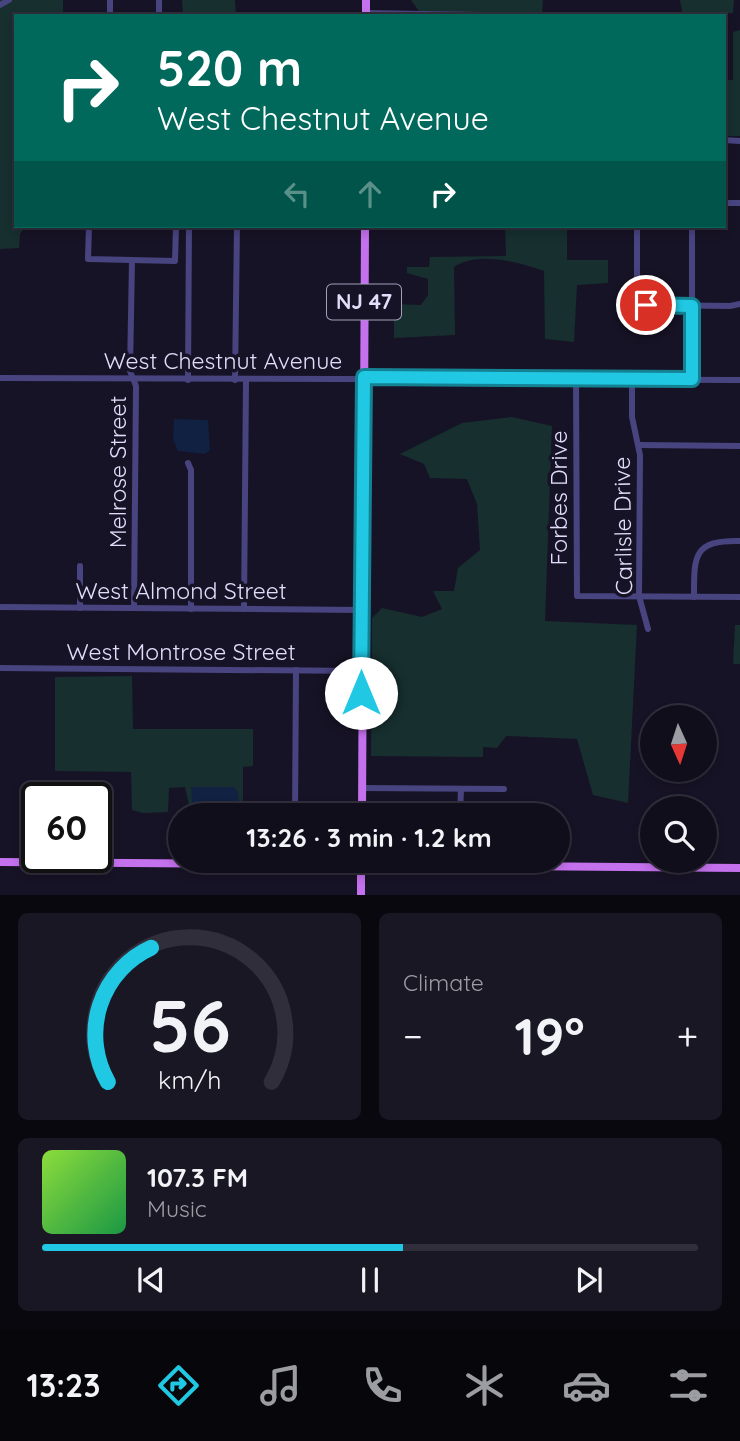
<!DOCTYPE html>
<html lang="en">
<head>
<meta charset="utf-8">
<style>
  body { margin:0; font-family:Quicksand,sans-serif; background:#1a1725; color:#f1f3f6; height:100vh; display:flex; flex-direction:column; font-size:26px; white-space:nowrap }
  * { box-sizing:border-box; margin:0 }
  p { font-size:23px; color:#9c9ca3 }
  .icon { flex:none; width:38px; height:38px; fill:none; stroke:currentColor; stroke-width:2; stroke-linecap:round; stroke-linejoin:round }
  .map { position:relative; height:895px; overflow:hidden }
  .sheet { display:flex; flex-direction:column; gap:18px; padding:18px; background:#09080f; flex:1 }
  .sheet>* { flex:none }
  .banner { position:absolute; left:14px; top:14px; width:712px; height:214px; border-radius:0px; box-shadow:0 4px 10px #0003,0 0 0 2px #302e3b; background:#00695c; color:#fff; overflow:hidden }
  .needle { width:46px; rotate:177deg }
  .tools { position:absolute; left:640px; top:705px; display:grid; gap:14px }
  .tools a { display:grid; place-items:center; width:77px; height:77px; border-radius:50%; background:#110e1c; box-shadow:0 4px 10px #0003,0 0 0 2px #302e3b; font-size:35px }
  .speed { position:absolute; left:21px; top:782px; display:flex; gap:14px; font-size:35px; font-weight:700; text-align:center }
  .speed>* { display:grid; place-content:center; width:91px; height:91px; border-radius:50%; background:#110e1c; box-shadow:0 4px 10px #0003,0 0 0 2px #302e3b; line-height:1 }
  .speed .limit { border:4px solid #111; border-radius:10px; background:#fff; color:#111 }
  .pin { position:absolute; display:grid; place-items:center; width:60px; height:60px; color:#fff; margin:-30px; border:4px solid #fff; border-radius:50%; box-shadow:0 2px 7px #0007 }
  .me { position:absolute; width:77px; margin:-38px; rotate:0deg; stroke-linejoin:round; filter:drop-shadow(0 0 5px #0008) }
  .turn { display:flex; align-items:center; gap:24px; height:147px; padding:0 28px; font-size:32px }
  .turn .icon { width:91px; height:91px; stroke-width:2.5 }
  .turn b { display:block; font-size:49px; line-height:60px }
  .lanes { display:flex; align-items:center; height:66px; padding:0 28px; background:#0003; justify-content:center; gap:35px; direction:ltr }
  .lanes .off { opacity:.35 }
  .big { font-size:52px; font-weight:700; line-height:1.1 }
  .sheet .card { flex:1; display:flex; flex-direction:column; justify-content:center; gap:10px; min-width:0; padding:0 24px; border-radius:10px; background:#1a1725 }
  .sheet .dial { align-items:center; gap:0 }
  .dial svg { height:182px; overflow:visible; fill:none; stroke:#302e3b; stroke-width:7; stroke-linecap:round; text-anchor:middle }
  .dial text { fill:#f1f3f6; stroke:none }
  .song { display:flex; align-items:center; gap:21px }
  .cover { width:84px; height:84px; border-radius:10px; background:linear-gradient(135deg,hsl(90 70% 55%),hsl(140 70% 35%)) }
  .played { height:7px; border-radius:4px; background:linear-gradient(90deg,#20c8e3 55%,#302e3b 55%) }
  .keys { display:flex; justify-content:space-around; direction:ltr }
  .heat { display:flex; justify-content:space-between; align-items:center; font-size:38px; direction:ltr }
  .sheet .tiles { flex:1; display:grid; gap:18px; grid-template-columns:1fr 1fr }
  .card:last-child { grid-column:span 2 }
  .trip { position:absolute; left:168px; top:803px; width:402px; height:70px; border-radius:35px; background:#110e1c; box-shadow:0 4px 10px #0003,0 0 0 2px #302e3b; font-weight:700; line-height:70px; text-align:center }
  .dock { display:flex; height:112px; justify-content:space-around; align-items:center; background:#07060b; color:#9c9ca3 }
  .dock .icon { width:49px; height:49px }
  .dock .active { color:#20c8e3 }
  .dock b { font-size:32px; color:#f1f3f6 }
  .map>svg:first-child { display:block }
  .green { fill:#172f2f }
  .water { fill:#112141 }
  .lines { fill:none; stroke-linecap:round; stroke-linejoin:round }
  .minor { stroke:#48447f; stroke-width:6 }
  .major { stroke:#c471ed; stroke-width:8 }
  .route-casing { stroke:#158294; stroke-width:18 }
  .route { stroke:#20c8e3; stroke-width:12 }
  .labels { text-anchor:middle; stroke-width:7; stroke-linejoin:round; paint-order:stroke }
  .shield { fill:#171326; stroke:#a4a0bb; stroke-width:2 }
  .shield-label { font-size:21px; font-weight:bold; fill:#e1ddfb }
  .street-label { font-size:23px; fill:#e1ddfb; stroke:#171326 }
</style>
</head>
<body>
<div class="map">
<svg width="740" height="895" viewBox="0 0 740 895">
  <rect width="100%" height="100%" fill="#171326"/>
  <!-- green -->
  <g class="green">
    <polygon points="0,0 63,0 63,16 16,16 16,226 26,226 20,234 19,248 0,249"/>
    <polygon points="182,0 235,0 236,16 183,16"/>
    <polygon points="411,0 543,0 542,16 419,11"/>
    <polygon points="680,0 734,0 733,13 683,16"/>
    <polygon points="740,30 740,136 725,136 725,80 733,80 733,32"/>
    <path d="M505,227h62v33h41v23l-31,2 -3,57 -29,-3 -1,-68c-26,-9 -65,-20 -90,-4l1,68 -61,3v-34l27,1 7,-10v-16l-21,-6v-6h22l1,-10 76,-1z"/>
    <polygon points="512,417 552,426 545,621 637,625 628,803 593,795 577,739 506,736 497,748 483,747 483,757 371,756 372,618 382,608 422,617 442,609 433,591 454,591 458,568 480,550 477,504 467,479 430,478 424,464 400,454 462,423"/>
    <polygon points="735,625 740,625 740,664 733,664"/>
    <polygon points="132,676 133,729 253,729 253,766 243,767 243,815 214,815 213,809 190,809 185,787 169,788 168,812 143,813 132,810 131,772 55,771 55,677"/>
  </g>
  <!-- water -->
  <g class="water">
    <polygon points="174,419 208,420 210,450 205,454 178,451 173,439"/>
    <polygon points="191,787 234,787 238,792 239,811 221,812 213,804 192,803"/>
  </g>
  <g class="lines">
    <!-- minor -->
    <g class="minor">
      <polyline points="0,5 9,0"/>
      <polyline points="367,13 532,16"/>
      <polyline points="110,16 110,0"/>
      <polyline points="159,16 159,0"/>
      <polyline points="724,140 740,141"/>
      <polyline points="724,203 740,203"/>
      <polyline points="89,226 88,259 175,261 176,226"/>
      <polyline points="637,226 637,295 641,302 650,305 730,306 740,304"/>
      <polyline points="132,260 130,371 136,386 134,608"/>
      <polyline points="0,378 740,380"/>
      <polyline points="576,379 577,596 740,597"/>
      <polyline points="632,379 632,417 640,455 639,596 648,629"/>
      <polyline points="692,379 692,226"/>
      <polyline points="188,380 189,226"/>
      <polyline points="235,380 237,226"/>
      <polyline points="639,445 740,446"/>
      <polyline points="188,463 191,470 191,609"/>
      <path d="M694,597c0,-41 -1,-57 46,-56"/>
      <polyline points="0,607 362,610"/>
      <polyline points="80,608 80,566"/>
      <polyline points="244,609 246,380"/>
      <polyline points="0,668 361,671"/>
      <polyline points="362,788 504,789"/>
      <polyline points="295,816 296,670"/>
      <polyline points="460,816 461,789"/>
    </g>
    <!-- major -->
    <g class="major">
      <polyline points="366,16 366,0"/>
      <polyline points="362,816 365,226"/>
      <polyline points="0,862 740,868"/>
      <polyline points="361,895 361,861"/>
    </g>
  </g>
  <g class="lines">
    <defs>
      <polyline id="route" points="361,693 364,377 692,379 692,306 646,305"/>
    </defs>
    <!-- route casing -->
    <use href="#route" class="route-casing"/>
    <!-- route -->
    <use href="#route" class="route"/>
  </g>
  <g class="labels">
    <!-- shield labels -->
    <rect class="shield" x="327" y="284.5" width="74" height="35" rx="5"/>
    <g class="shield-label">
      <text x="364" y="309">NJ 47</text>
    </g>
    <!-- street labels -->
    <g class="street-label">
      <text x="223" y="369">West Chestnut Avenue</text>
      <text transform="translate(118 472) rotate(-90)" y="8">Melrose Street</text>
      <text transform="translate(559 498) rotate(-90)" y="8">Forbes Drive</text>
      <text transform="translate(623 526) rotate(-91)" y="8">Carlisle Drive</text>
      <text x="181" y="599">West Almond Street</text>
      <text x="181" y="660">West Montrose Street</text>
    </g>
  </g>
</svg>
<div class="tools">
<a><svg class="needle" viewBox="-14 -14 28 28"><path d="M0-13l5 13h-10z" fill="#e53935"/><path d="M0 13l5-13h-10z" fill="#9c9ca3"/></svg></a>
<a><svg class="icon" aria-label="search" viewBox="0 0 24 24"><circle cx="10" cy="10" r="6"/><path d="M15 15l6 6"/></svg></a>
</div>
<div class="speed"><div class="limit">60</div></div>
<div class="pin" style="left:646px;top:305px;background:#d93025"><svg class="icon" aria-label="arrive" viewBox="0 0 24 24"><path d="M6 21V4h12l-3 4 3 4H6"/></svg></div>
<svg class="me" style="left:361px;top:693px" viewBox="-20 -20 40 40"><circle r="19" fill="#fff"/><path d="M0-13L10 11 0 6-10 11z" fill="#20c8e3"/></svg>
<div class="trip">13:26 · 3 min · 1.2 km</div>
<div class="banner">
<div class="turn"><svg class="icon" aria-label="right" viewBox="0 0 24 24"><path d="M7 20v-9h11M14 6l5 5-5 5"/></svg><div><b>520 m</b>West Chestnut Avenue</div></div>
<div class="lanes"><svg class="icon off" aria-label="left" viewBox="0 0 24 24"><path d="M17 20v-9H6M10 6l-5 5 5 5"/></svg><svg class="icon off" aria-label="ahead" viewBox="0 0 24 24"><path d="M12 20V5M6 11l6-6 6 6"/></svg><svg class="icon" aria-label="right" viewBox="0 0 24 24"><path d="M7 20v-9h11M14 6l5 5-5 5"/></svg></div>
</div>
</div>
<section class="sheet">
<div class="tiles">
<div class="card dial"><svg viewBox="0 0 100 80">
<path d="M14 69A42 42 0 1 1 86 69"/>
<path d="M14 69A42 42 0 0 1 33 10" stroke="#20c8e3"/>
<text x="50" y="56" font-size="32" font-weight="700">56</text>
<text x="50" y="72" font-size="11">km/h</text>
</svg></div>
<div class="card"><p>Climate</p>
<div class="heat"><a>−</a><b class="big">19°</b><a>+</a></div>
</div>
<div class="card">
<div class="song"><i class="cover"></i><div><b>107.3 FM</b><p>Music</p></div></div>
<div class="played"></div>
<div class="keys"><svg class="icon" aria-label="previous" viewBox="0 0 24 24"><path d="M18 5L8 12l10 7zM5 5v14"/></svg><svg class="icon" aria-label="pause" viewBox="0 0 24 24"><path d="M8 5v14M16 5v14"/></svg><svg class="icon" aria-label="next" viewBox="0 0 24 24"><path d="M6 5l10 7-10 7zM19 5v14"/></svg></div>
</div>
</div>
</section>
<nav class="dock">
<b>13:23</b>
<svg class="icon active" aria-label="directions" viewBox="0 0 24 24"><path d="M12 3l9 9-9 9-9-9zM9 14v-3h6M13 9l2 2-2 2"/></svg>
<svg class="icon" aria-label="music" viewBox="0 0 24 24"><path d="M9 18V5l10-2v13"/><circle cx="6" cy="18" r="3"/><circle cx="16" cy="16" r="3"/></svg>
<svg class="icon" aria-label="phone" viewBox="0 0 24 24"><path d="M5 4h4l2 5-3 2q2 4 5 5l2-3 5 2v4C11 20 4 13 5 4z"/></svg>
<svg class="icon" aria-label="climate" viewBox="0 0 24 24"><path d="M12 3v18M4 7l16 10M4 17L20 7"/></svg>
<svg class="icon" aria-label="car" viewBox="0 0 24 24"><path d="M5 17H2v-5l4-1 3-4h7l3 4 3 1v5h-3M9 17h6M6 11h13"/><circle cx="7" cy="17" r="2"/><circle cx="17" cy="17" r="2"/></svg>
<svg class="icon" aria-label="filters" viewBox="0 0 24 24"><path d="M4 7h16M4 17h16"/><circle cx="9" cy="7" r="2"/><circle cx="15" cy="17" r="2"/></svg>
</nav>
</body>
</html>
